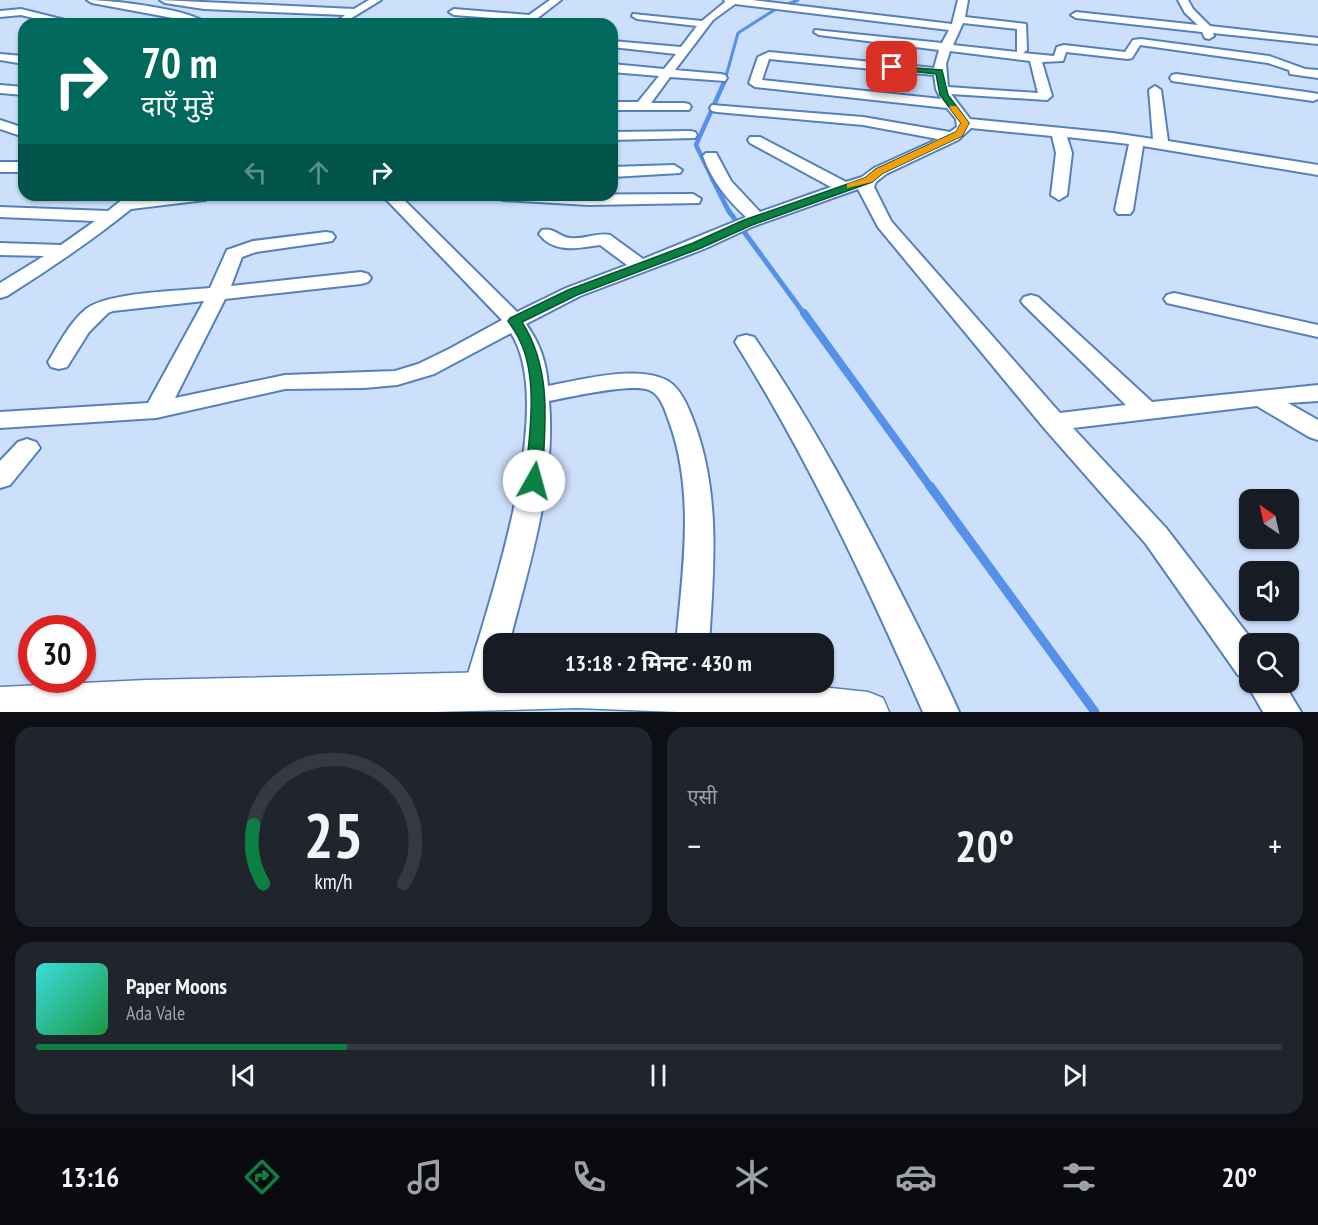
<!DOCTYPE html>
<html lang="hi">
<head>
<meta charset="utf-8">
<style>
  body { margin:0; font-family:"PT Sans Narrow","Noto Sans Devanagari",sans-serif; background:#20242c; color:#f1f3f6; height:100vh; display:flex; flex-direction:column; font-size:22px; white-space:nowrap }
  * { box-sizing:border-box; margin:0 }
  p { font-size:20px; color:#9ea1a6 }
  .icon { flex:none; width:33px; height:33px; fill:none; stroke:currentColor; stroke-width:2; stroke-linecap:round; stroke-linejoin:round }
  .map { position:relative; height:712px; overflow:hidden }
  .panel { display:flex; flex-direction:column; gap:15px; padding:15px; background:#0d0f14; flex:1 }
  .panel>* { flex:none }
  .hud { position:absolute; left:18px; top:18px; width:600px; height:183px; border-radius:18px; box-shadow:0 2px 4px #0004; background:#00695c; color:#fff; overflow:hidden }
  .needle { width:39px; rotate:326deg }
  .buttons { position:absolute; left:1239px; top:489px; display:grid; gap:12px }
  .buttons a { display:grid; place-items:center; width:60px; height:60px; border-radius:12px; background:#171b24; box-shadow:0 2px 4px #0004; font-size:30px }
  .speed { position:absolute; left:18px; top:615px; display:flex; gap:12px; font-size:30px; font-weight:700; text-align:center }
  .speed>* { display:grid; place-content:center; width:78px; height:78px; border-radius:50%; background:#171b24; box-shadow:0 2px 4px #0004; line-height:1 }
  .speed .limit { border:9px solid #d22; background:#fff; color:#111 }
  .pin { position:absolute; display:grid; place-items:center; width:51px; height:51px; color:#fff; margin:-26px; border-radius:12px; box-shadow:0 3px 9px #0006 }
  .me { position:absolute; width:66px; margin:-33px; rotate:7deg; stroke-linejoin:round; filter:drop-shadow(0 0 4px #0008) }
  .turn { display:flex; align-items:center; gap:21px; height:126px; padding:0 24px; font-size:27px }
  .turn .icon { width:78px; height:78px; stroke-width:2.5 }
  .turn b { display:block; font-size:42px; line-height:51px }
  .lanes { display:flex; align-items:center; height:57px; padding:0 24px; background:#0003; justify-content:center; gap:30px; direction:ltr }
  .lanes .off { opacity:.35 }
  .big { font-size:45px; font-weight:700; line-height:1.1 }
  .panel .card { flex:1; display:flex; flex-direction:column; justify-content:center; gap:9px; min-width:0; padding:0 21px; border-radius:18px; background:#20242c }
  .panel .dial { align-items:center; gap:0 }
  .dial svg { height:156px; overflow:visible; fill:none; stroke:#363941; stroke-width:7; stroke-linecap:round; text-anchor:middle }
  .dial text { fill:#f1f3f6; stroke:none }
  .song { display:flex; align-items:center; gap:18px }
  .cover { width:72px; height:72px; border-radius:9px; background:linear-gradient(135deg,hsl(180 70% 55%),hsl(140 70% 35%)) }
  .played { height:6px; border-radius:3px; background:linear-gradient(90deg,#0b8043 25%,#363941 25%) }
  .keys { display:flex; justify-content:space-around; direction:ltr }
  .heat { display:flex; justify-content:space-between; align-items:center; font-size:33px; direction:ltr }
  .panel .tiles { flex:1; display:grid; gap:15px; grid-template-columns:1fr 1fr }
  .card:last-child { grid-column:span 2 }
  .trip { position:absolute; left:483px; top:633px; width:351px; height:60px; border-radius:18px; background:#171b24; box-shadow:0 2px 4px #0004; font-weight:700; line-height:60px; text-align:center }
  .dock { display:flex; height:96px; justify-content:space-around; align-items:center; background:#090b0e; color:#9ea1a6 }
  .dock .icon { width:42px; height:42px }
  .dock .selected { color:#0b8043 }
  .dock b { font-size:27px; color:#f1f3f6 }
  .map>svg:first-child { display:block }
  .lines { fill:none; stroke-linecap:round; stroke-linejoin:round }
  .stream-far4 { stroke:#5591e8; stroke-width:3 }
  .stream-far3 { stroke:#5591e8; stroke-width:4.5 }
  .stream-far2 { stroke:#5591e8; stroke-width:5 }
  .stream-far1 { stroke:#5591e8; stroke-width:8 }
  .stream { stroke:#5591e8; stroke-width:9 }
  .minor-casing { stroke:#5580be; stroke-width:4 }
  .tertiary-casing { stroke:#5580be; stroke-width:3 }
  .minor { fill:#fff; fill-rule:evenodd }
  .tertiary { fill:#fff; fill-rule:evenodd }
  .route { fill:#0b8043; stroke:#07532c; stroke-width:1.5 }
  .slow { fill:#f59e0b }
</style>
</head>
<body>
<div class="map">
<svg width="1318" height="712" viewBox="0 0 1318 712">
  <rect width="100%" height="100%" fill="#cde0fb"/>
  <g class="lines">
    <!-- stream-far4 -->
    <polyline class="stream-far4" points="725,80 738,33 776,9 798,0"/>
    <!-- stream-far3 -->
    <polyline class="stream-far3" points="714,182 696,145 726,78"/>
    <!-- stream-far2 -->
    <polyline class="stream-far2" points="713,180 728,210 805,315"/>
    <!-- stream-far1 -->
    <polyline class="stream-far1" points="804,313 931,488"/>
    <!-- stream -->
    <polyline class="stream" points="930,486 1095,712"/>
    <defs>
      <g id="minor">
        <path d="M87,0c24,0 105,9 120,24h-12l-6,-3 -97,-18z"/>
        <polygon points="160,0 354,9 369,0 381,0 345,22 340,19 345,15 204,9 165,3"/>
        <polygon points="550,0 561,0 530,24 518,24 521,20 454,15 449,12 454,9 529,15"/>
        <path d="M724,0h28l200,24 6,-24h10l-3,17 61,7 1,26 -4,3 31,3 3,-9 7,-2 61,7 8,-12 8,-1 128,17 36,13 13,1v8l-28,-4 -1,-4 -21,-7 -128,-18 -8,13 -4,1 -62,-7 -3,9 -21,1 10,34 -5,4 -96,-6 19,25 143,14 40,6 -4,-49 6,-4 6,4 7,51 150,24v10l-175,-29 -10,64 -3,4h-12l-3,-4 14,-66 -62,-7 5,16 -5,42 -8,5 -8,-5 5,-42 -4,-17 -81,-8 -13,12 -72,34 -10,8 -2,5 17,34 169,192 66,-8 -102,-100 -3,-4 3,-4 7,-2 7,2 114,105 166,-17v16l-30,2 30,17v20l-9,-3 -52,-31 -184,22 93,100 89,116h-5v38h33l18,30h-38l-17,-30 2,-4 -10,-3 -92,-131 -102,-116 -166,-201 -20,-38 -104,37 -50,23 -124,47 -54,28c14,20 20,37 22,62 32,-6 88,-21 118,-6 13,6 21,24 26,37 29,73 22,150 17,227h-33c7,-75 19,-152 -7,-223 -4,-11 -8,-26 -20,-31 -18,-7 -79,7 -100,11 7,83 -20,163 -40,243h-15v38h6l-8,21 -12,5 -12,-5 -5,-11c23,-83 96,-284 48,-359l-77,41 -37,11 -33,3 -79,1 -129,29 -156,10v-16l148,-9 56,-102 -91,10 -5,2 -19,19 -22,35 -8,2 -8,-2 -3,-5c11,-18 21,-39 38,-53 22,-17 94,-18 124,-21l17,-38 26,-9 73,-9 6,1 3,4 -3,4 -6,1 -70,10 -14,5 -11,29 130,-14 7,2 3,4 -3,4 -7,2 -136,15 -50,99 110,-23 110,-4 23,-7 31,-15 53,-29 -120,-125h17l118,117 49,-24 61,-23 -27,-20c-21,3 -46,9 -61,-11l3,-4c12,-3 17,7 28,8 14,2 27,-6 40,-3l33,24 103,-42c-19,-18 -34,-36 -43,-61l3,-3h10l15,28 29,31 71,-25 -81,-44 -2,-3 2,-3h10l86,45 16,-5 12,-9 64,-29 -75,-14 -146,-13 -5,-1 -2,-3 2,-3 151,12 87,15 7,-5 -1,-8 -9,-11 -192,-21 -6,-4 9,-26 11,-5 165,16 5,-18 -120,-15 -5,-3 1,-2 127,13 7,-13 -214,-26 -22,16 -38,50 46,4 4,1 2,3 -2,3 -55,-4 -19,26h33l5,1 2,3 -2,3h-77v-8h26l21,-26 -47,-4v-8l52,5 12,-15 -64,-7v-6l69,6 16,-21 -60,-7 -5,-3 1,-2 69,7 23,-19zM963,23l54,6v23l-64,-7zM950,51l80,10 8,32 -90,-6 -2,-23zM769,59l165,16 2,14 5,10 -179,-19z"/>
        <polygon points="1178,0 1188,0 1193,9 1210,26 1318,38 1318,44 1213,33 1214,36 1209,39 1205,38 1202,32 1076,18 1071,15 1076,12 1198,25 1185,13"/>
        <polygon points="21,9 73,22 74,24 57,24 21,15 0,17 0,11"/>
        <polygon points="0,54 24,56 24,64 0,60"/>
        <polygon points="1176,74 1313,93 1318,94 1318,99 1313,101 1172,81 1170,78 1172,75"/>
        <polygon points="0,85 24,87 24,95 0,93"/>
        <polygon points="0,120 24,128 24,137 0,129"/>
        <polygon points="690,131 695,132 697,135 695,138 612,140 612,132"/>
        <rect x="0" y="162" width="24" height="10"/>
        <polygon points="674,165 682,170 680,173 612,177 612,167"/>
        <polygon points="693,194 701,199 699,203 589,205 503,200 495,195"/>
        <path d="M128,195h18l-1,2 68,-2 -8,5 -74,9c-38,31 -80,59 -124,87l-7,2v-15l44,-27 -44,-1v-12l61,2 34,-24 -95,-4v-10l108,4z"/>
        <polygon points="1174,293 1318,325 1318,337 1167,303 1164,299 1167,295"/>
        <path d="M746,335l8,2c57,83 104,171 149,260 19,38 39,76 56,115h-36c-56,-127 -114,-252 -188,-370l3,-5z"/>
        <polygon points="27,439 36,442 40,448 10,485 0,488 0,461 18,442"/>
      </g>
      <polygon id="tertiary" points="494,672 494,682 775,682 868,692 883,698 889,712 677,712 577,708 435,712 0,712 0,687 146,680"/>
    </defs>
    <!-- minor casing -->
    <use href="#minor" class="minor-casing"/>
    <!-- tertiary casing -->
    <use href="#tertiary" class="tertiary-casing"/>
    <!-- minor -->
    <use href="#minor" class="minor"/>
    <!-- tertiary -->
    <use href="#tertiary" class="tertiary"/>
  </g>
  <!-- route -->
  <path class="route" d="M890,66l52,4 6,25 21,28 -7,13 -79,37 -11,9 -120,43 -51,23 -124,47 -55,27c31,49 23,104 20,159l-3,4h-11l-3,-4c4,-42 14,-101 -5,-140 -3,-7 -8,-14 -12,-20l2,-3 58,-28 125,-47 51,-23 121,-42 11,-9 80,-37 5,-9 -21,-28 -4,-21 -44,-5z"/>
  <!-- slow -->
  <polygon class="slow" points="951,106 956,106 969,123 962,136 883,173 872,182 847,188 847,184 865,178 876,169 956,132 961,123 949,107"/>
</svg>
<div class="buttons">
<a><svg class="needle" viewBox="-14 -14 28 28"><path d="M0-13l5 13h-10z" fill="#e53935"/><path d="M0 13l5-13h-10z" fill="#9ea1a6"/></svg></a>
<a><svg class="icon" aria-label="sound" viewBox="0 0 24 24"><path d="M4 9h4l5-4v14l-5-4H4zM17 9q2 3 0 6"/></svg></a>
<a><svg class="icon" aria-label="search" viewBox="0 0 24 24"><circle cx="10" cy="10" r="6"/><path d="M15 15l6 6"/></svg></a>
</div>
<div class="speed"><div class="limit">30</div></div>
<div class="pin" style="left:892px;top:67px;background:#d93025"><svg class="icon" aria-label="arrive" viewBox="0 0 24 24"><path d="M6 21V4h12l-3 4 3 4H6"/></svg></div>
<svg class="me" style="left:534px;top:481px" viewBox="-20 -20 40 40"><circle r="19" fill="#fff"/><path d="M0-13L10 11 0 6-10 11z" fill="#0b8043"/></svg>
<div class="trip">13:18 · 2 मिनट · 430 m</div>
<div class="hud">
<div class="turn"><svg class="icon" aria-label="right" viewBox="0 0 24 24"><path d="M7 20v-9h11M14 6l5 5-5 5"/></svg><div><b>70 m</b>दाएँ मुड़ें</div></div>
<div class="lanes"><svg class="icon off" aria-label="left" viewBox="0 0 24 24"><path d="M17 20v-9H6M10 6l-5 5 5 5"/></svg><svg class="icon off" aria-label="ahead" viewBox="0 0 24 24"><path d="M12 20V5M6 11l6-6 6 6"/></svg><svg class="icon" aria-label="right" viewBox="0 0 24 24"><path d="M7 20v-9h11M14 6l5 5-5 5"/></svg></div>
</div>
</div>
<section class="panel">
<div class="tiles">
<div class="card dial"><svg viewBox="0 0 100 80">
<path d="M14 69A42 42 0 1 1 86 69"/>
<path d="M14 69A42 42 0 0 1 9 39" stroke="#0b8043"/>
<text x="50" y="56" font-size="32" font-weight="700">25</text>
<text x="50" y="72" font-size="11">km/h</text>
</svg></div>
<div class="card"><p>एसी</p>
<div class="heat"><a>−</a><b class="big">20°</b><a>+</a></div>
</div>
<div class="card">
<div class="song"><i class="cover"></i><div><b>Paper Moons</b><p>Ada Vale</p></div></div>
<div class="played"></div>
<div class="keys"><svg class="icon" aria-label="previous" viewBox="0 0 24 24"><path d="M18 5L8 12l10 7zM5 5v14"/></svg><svg class="icon" aria-label="pause" viewBox="0 0 24 24"><path d="M8 5v14M16 5v14"/></svg><svg class="icon" aria-label="next" viewBox="0 0 24 24"><path d="M6 5l10 7-10 7zM19 5v14"/></svg></div>
</div>
</div>
</section>
<nav class="dock">
<b>13:16</b>
<svg class="icon selected" aria-label="directions" viewBox="0 0 24 24"><path d="M12 3l9 9-9 9-9-9zM9 14v-3h6M13 9l2 2-2 2"/></svg>
<svg class="icon" aria-label="music" viewBox="0 0 24 24"><path d="M9 18V5l10-2v13"/><circle cx="6" cy="18" r="3"/><circle cx="16" cy="16" r="3"/></svg>
<svg class="icon" aria-label="phone" viewBox="0 0 24 24"><path d="M5 4h4l2 5-3 2q2 4 5 5l2-3 5 2v4C11 20 4 13 5 4z"/></svg>
<svg class="icon" aria-label="climate" viewBox="0 0 24 24"><path d="M12 3v18M4 7l16 10M4 17L20 7"/></svg>
<svg class="icon" aria-label="car" viewBox="0 0 24 24"><path d="M5 17H2v-5l4-1 3-4h7l3 4 3 1v5h-3M9 17h6M6 11h13"/><circle cx="7" cy="17" r="2"/><circle cx="17" cy="17" r="2"/></svg>
<svg class="icon" aria-label="filters" viewBox="0 0 24 24"><path d="M4 7h16M4 17h16"/><circle cx="9" cy="7" r="2"/><circle cx="15" cy="17" r="2"/></svg>
<b>20°</b>
</nav>
</body>
</html>
